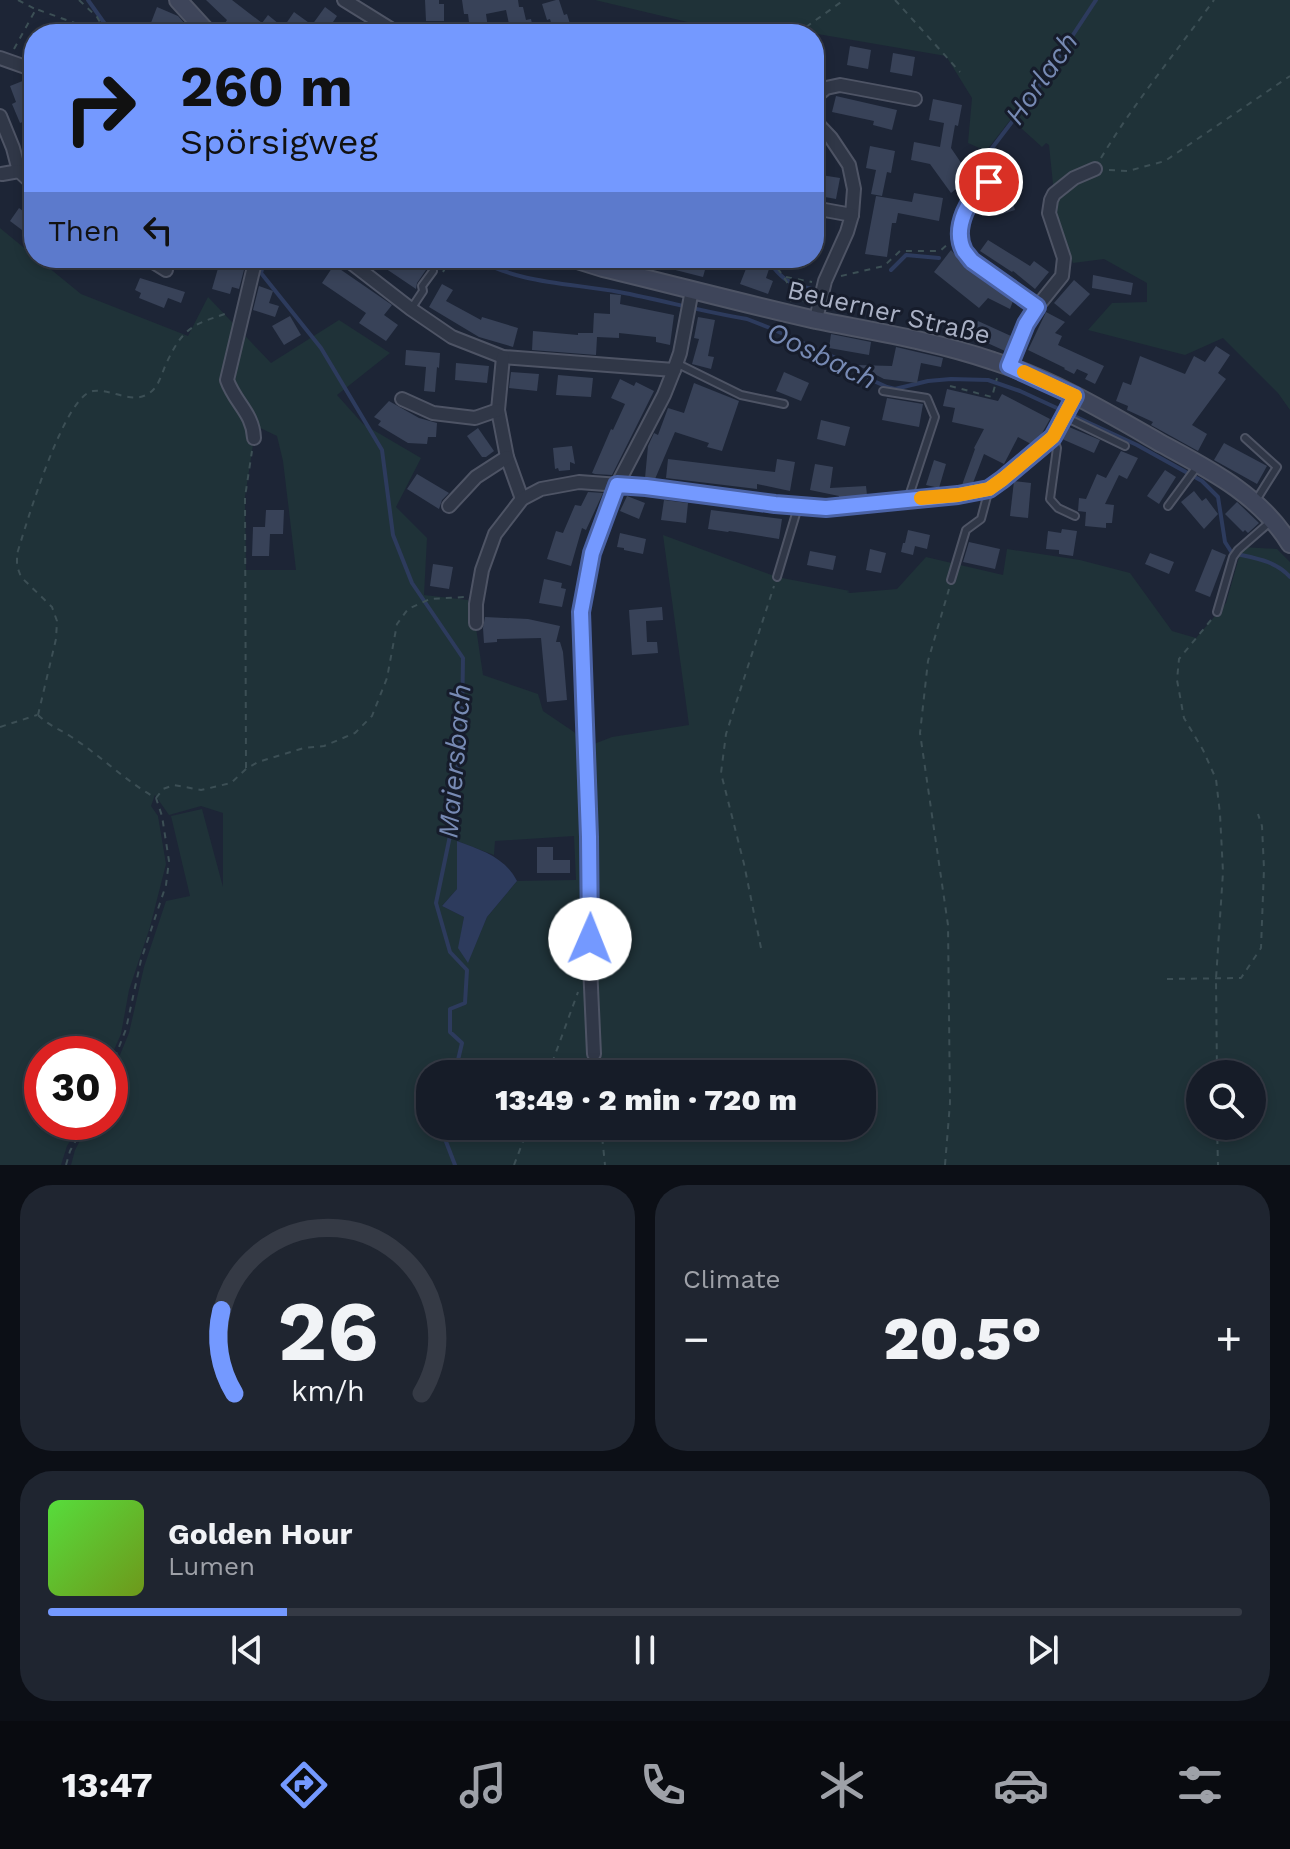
<!DOCTYPE html>
<html lang="en">
<head>
<meta charset="utf-8">
<style>
  body { margin:0; font-family:"Work Sans",sans-serif; background:#1f2530; color:#f1f3f6; height:100vh; display:flex; flex-direction:column; font-size:30px; white-space:nowrap }
  * { box-sizing:border-box; margin:0 }
  p { font-size:26px; color:#9ea1a8 }
  .icon { flex:none; width:44px; height:44px; fill:none; stroke:currentColor; stroke-width:2; stroke-linecap:round; stroke-linejoin:round }
  .map { position:relative; height:1165px; overflow:hidden }
  .sheet { display:flex; flex-direction:column; gap:20px; padding:20px; background:#0c0f16; flex:1 }
  .sheet>* { flex:none }
  .banner { position:absolute; left:24px; top:24px; width:800px; height:244px; border-radius:32px; box-shadow:0 4px 12px #0003,0 0 0 2px #353a45; background:#7499ff; color:#111; overflow:hidden }
  .buttons { position:absolute; left:1186px; top:1060px; display:grid; gap:16px }
  .buttons a { display:grid; place-items:center; width:80px; height:80px; border-radius:50%; background:#161c28; box-shadow:0 4px 12px #0003,0 0 0 2px #353a45; font-size:40px }
  .speed { position:absolute; left:24px; top:1036px; display:flex; gap:16px; font-size:40px; font-weight:700; text-align:center }
  .speed>* { display:grid; place-content:center; width:104px; height:104px; border-radius:50%; background:#161c28; box-shadow:0 4px 12px #0003,0 0 0 2px #353a45; line-height:1 }
  .speed .limit { border:12px solid #d22; background:#fff; color:#111 }
  .pin { position:absolute; display:grid; place-items:center; width:68px; height:68px; color:#fff; margin:-34px; border:4px solid #fff; border-radius:50%; box-shadow:0 2px 8px #0007 }
  .me { position:absolute; width:88px; margin:-44px; rotate:1deg; stroke-linejoin:round; filter:drop-shadow(0 0 6px #0008) }
  .turn { display:flex; align-items:center; gap:28px; height:168px; padding:0 24px; font-size:36px }
  .turn .icon { width:104px; height:104px; stroke-width:2.5 }
  .turn b { display:block; font-size:56px; line-height:68px }
  .then { display:flex; align-items:center; height:76px; padding:0 24px; background:#0003; gap:16px; font-size:30px }
  .big { font-size:60px; font-weight:800; line-height:1.1 }
  .sheet .tile { flex:1; display:flex; flex-direction:column; justify-content:center; gap:12px; min-width:0; padding:0 28px; border-radius:32px; background:#1f2530 }
  .sheet .dial { align-items:center; gap:0 }
  .dial svg { height:208px; overflow:visible; fill:none; stroke:#353a45; stroke-width:7; stroke-linecap:round; text-anchor:middle }
  .dial text { fill:#f1f3f6; stroke:none }
  .song { display:flex; align-items:center; gap:24px }
  .cover { width:96px; height:96px; border-radius:12px; background:linear-gradient(135deg,hsl(110 70% 55%),hsl(80 70% 35%)) }
  .played { height:8px; border-radius:4px; background:linear-gradient(90deg,#7499ff 20%,#353a45 20%) }
  .keys { display:flex; justify-content:space-around; direction:ltr }
  .heat { display:flex; justify-content:space-between; align-items:center; font-size:44px; direction:ltr }
  .sheet .tiles { flex:1; display:grid; gap:20px; grid-template-columns:1fr 1fr }
  .tile:last-child { grid-column:span 2 }
  .trip { position:absolute; left:416px; top:1060px; width:460px; height:80px; border-radius:32px; background:#161c28; box-shadow:0 4px 12px #0003,0 0 0 2px #353a45; font-weight:800; line-height:80px; text-align:center }
  .menu { display:flex; height:128px; justify-content:space-around; align-items:center; background:#090b10; color:#9ea1a8 }
  .menu .icon { width:56px; height:56px }
  .menu .current { color:#7499ff }
  .menu b { font-size:36px; color:#f1f3f6 }
  .map>svg:first-child { display:block }
  .green { fill:#1f3238; fill-rule:evenodd }
  .water { fill:#2d3b5d }
  .lines { fill:none; stroke-linecap:round; stroke-linejoin:round }
  .stream { stroke:#2d3b5d; stroke-width:4 }
  .building { fill:#384258 }
  .lane-casing { stroke:#4e5465; stroke-width:10 }
  .street-casing { stroke:#4e5465; stroke-width:16 }
  .secondary-casing { stroke:#4e5465; stroke-width:20 }
  .path { stroke:#3c4f55; stroke-width:2; stroke-dasharray:6 6; stroke-linecap:butt }
  .lane { stroke:#303747; stroke-width:6 }
  .street { stroke:#303747; stroke-width:12 }
  .secondary { stroke:#3e455a; stroke-width:16 }
  .route-casing { stroke:#4b63a6; stroke-width:20 }
  .route { stroke:#7499ff; stroke-width:14 }
  .slow { stroke:#f59e0b; stroke-width:14 }
  .labels { text-anchor:middle; stroke-width:6; stroke-linejoin:round; paint-order:stroke }
  .street-label { font-size:26px; fill:#aab1c5; stroke:#161c2b }
  .water-label { font-size:28px; font-style:italic; fill:#778ab4; stroke:#161c2b }
</style>
</head>
<body>
<div class="map">
<svg width="1290" height="1165" viewBox="0 0 1290 1165">
  <rect width="100%" height="100%" fill="#1d2536"/>
  <!-- green -->
  <g class="green">
    <polygon points="595,0 1290,0 1290,410 1278,393 1223,338 1185,355 1088,330 1112,303 1147,302 1147,283 1104,259 1073,263 1052,211 1054,194 1049,145 1046,143 1042,147 1011,119 986,151 968,143 972,98 946,56 800,31 795,34 738,34"/>
    <path d="M0,228l34,28v2h3l44,36 107,42 20,-39 63,66 68,-43 51,33 -53,42 26,29 58,34 -25,49 31,31 -3,57 44,5 7,21 8,54 55,19 5,17 31,21 12,15 26,-10 77,-12 -26,-190 114,42 73,14 -3,1 3,1 47,-4 29,-32 77,18 4,-26 73,11 50,13 42,58 24,7 30,-35 16,-56 35,2 13,13v603h-1219l4,-15 15,-28h20v-43l19,-46 15,-66 22,-66 24,-5 -19,-80 31,-7 21,78v-74l-22,-7 -32,9 -14,-20 -4,11 7,10 8,48 -16,63 -21,63 -8,44 -11,25v-5h-68v68h40l-15,24 -6,19h-61zM254,425l23,11 6,25 13,109h-50l-1,-73 9,-59zM574,836l2,44 -59,1 -30,36 -19,45 -9,-14 5,-31 -22,-11 15,-17v-48l37,14 1,-14zM430,1074h432v52h-432zM1200,1074h52v52h-52z"/>
  </g>
  <!-- water -->
  <path class="water" d="M457,841c24,9 48,16 60,40l-30,36 -19,46 -10,-15 6,-31 -22,-11 15,-17z"/>
  <g class="lines">
    <!-- stream -->
    <g class="stream">
      <polyline points="88,0 112,34"/>
      <polyline points="986,156 1040,85 1096,0"/>
      <polyline points="265,258 261,273 321,348 382,450 393,535 412,583 463,658 462,725 451,831 436,903 450,952 467,970 465,1003 450,1009 450,1032 462,1043 458,1060 470,1068 458,1074 440,1074"/>
      <path d="M475,258c44,26 96,25 144,34 43,8 85,20 128,27l23,9 68,31 38,23 11,5 8,2 33,-8 23,-2 37,1 32,11 117,54 65,36 16,16 7,45 7,11c21,5 43,7 58,24"/>
      <path d="M766,258c15,20 21,26 46,31"/>
      <polyline points="891,270 906,255 939,258"/>
      <polyline points="430,1085 430,1090"/>
      <polyline points="440,1126 455,1165"/>
    </g>
  </g>
  <!-- building -->
  <g class="building">
    <polygon points="206,0 232,0 262,23 268,15 279,24 273,32 275,34 240,34 225,23 227,20"/>
    <polygon points="425,0 439,0 439,4 444,4 444,21 426,21"/>
    <polygon points="462,0 518,0 519,7 523,7 526,20 531,19 534,34 515,34 513,23 509,24 506,10 486,14 488,28 470,31 468,14 464,14"/>
    <polygon points="556,0 559,0 564,15 567,14 573,34 554,34 550,19 547,20 542,4"/>
    <polygon points="157,7 178,16 194,34 150,34 152,29 149,28"/>
    <polygon points="325,7 337,16 325,34 291,34 283,28 294,12 312,25"/>
    <polygon points="850,46 871,50 868,69 847,65"/>
    <polygon points="893,53 915,57 912,76 890,72"/>
    <polygon points="25,80 34,102 34,118 20,123 12,104 16,102 10,86"/>
    <polygon points="836,96 897,110 892,130 873,125 874,121 832,112"/>
    <polygon points="933,99 962,105 958,126 955,125 951,148 968,173 958,180 961,185 951,193 930,164 911,160 914,142 940,147 944,123 929,120"/>
    <polygon points="870,146 895,151 891,173 887,172 882,196 871,194 876,170 866,168"/>
    <polygon points="815,174 840,178 836,199 814,195"/>
    <polygon points="914,193 943,198 939,221 898,213 896,223 892,223 887,257 865,254 876,196 912,202"/>
    <polygon points="1010,193 1015,210 996,216 991,199"/>
    <polygon points="19,208 34,219 34,239 10,221"/>
    <polygon points="988,240 1030,266 1034,261 1049,272 1035,289 1013,271 1012,272 980,251"/>
    <polygon points="951,250 967,268 1013,301 1010,309 988,298 979,308 934,272"/>
    <polygon points="221,258 232,260 231,263 245,266 239,289 232,287 230,294 212,289"/>
    <polygon points="370,258 396,258 413,269 421,258 439,258 434,265 428,267 417,283 416,289"/>
    <polygon points="641,258 688,258 707,263 703,277 640,261"/>
    <polygon points="749,261 769,269 766,278 773,281 768,294 740,284"/>
    <polygon points="334,265 392,305 384,315 398,325 386,341 359,323 366,313 322,283"/>
    <polygon points="1093,275 1133,283 1131,295 1092,288"/>
    <polygon points="140,278 185,292 181,303 168,298 164,308 139,298 141,293 135,290"/>
    <polygon points="1074,280 1090,294 1070,316 1054,303"/>
    <polygon points="442,284 453,290 446,301 481,320 482,317 518,328 513,347 479,337 429,307"/>
    <polygon points="259,286 273,291 269,303 279,306 275,317 253,310"/>
    <polygon points="610,294 621,295 620,304 674,315 670,345 656,342 656,337 619,333 619,338 597,337 596,355 532,350 533,331 578,335 578,333 593,333 594,313 610,314"/>
    <polygon points="1046,312 1065,322 1055,333 1062,336 1058,345 1104,366 1095,384 1085,379 1088,374 1077,369 1074,374 1064,369 1065,368 1028,350"/>
    <polygon points="290,316 301,335 284,345 272,326"/>
    <polygon points="698,317 715,320 708,356 714,357 711,369 692,364 699,339 694,338"/>
    <polygon points="978,321 1011,336 1005,351 972,336"/>
    <polygon points="831,334 871,342 869,355 829,348"/>
    <polygon points="1216,346 1230,355 1218,373 1226,379 1192,425 1207,434 1198,451 1151,425 1153,422 1127,410 1128,406 1116,401 1123,382 1131,385 1140,356 1185,374 1194,356 1205,362"/>
    <polygon points="896,347 943,358 941,367 921,363 917,383 884,379 857,365 892,366"/>
    <polygon points="406,350 440,353 439,368 437,367 435,392 424,391 426,367 405,365"/>
    <polygon points="456,363 489,366 487,383 455,380"/>
    <polygon points="511,372 539,374 537,391 509,388"/>
    <polygon points="784,372 809,383 801,401 776,391"/>
    <polygon points="558,375 593,378 591,397 556,395"/>
    <polygon points="620,379 634,386 636,382 654,391 612,475 595,474 592,473 611,429 613,430 625,404 611,398"/>
    <polygon points="694,383 739,401 722,451 707,447 709,443 675,432 655,479 645,478 648,446 654,433 658,435 668,408 684,413"/>
    <polygon points="947,389 998,401 1002,394 1050,419 1041,435 1031,444 1018,437 1004,464 984,454 973,483 962,485 975,449 974,448 984,429 952,422 955,408 943,406"/>
    <polygon points="887,398 923,404 919,427 882,420"/>
    <polygon points="389,401 419,418 437,423 436,437 428,437 427,444 408,443 378,425 381,421 374,417"/>
    <polygon points="821,420 850,427 845,446 817,439"/>
    <polygon points="1069,427 1100,440 1094,453 1062,439"/>
    <polygon points="478,428 494,451 486,457 482,457 467,436"/>
    <polygon points="1224,443 1267,466 1257,484 1214,460"/>
    <polygon points="572,446 575,464 570,462 570,470 559,471 558,468 555,469 553,448"/>
    <polygon points="1121,451 1138,458 1127,479 1119,475 1105,504 1114,505 1112,523 1106,523 1106,528 1085,526 1086,512 1078,511 1079,498 1086,499 1097,474 1106,478"/>
    <polygon points="668,459 775,472 777,459 795,462 790,491 757,484 757,489 666,478"/>
    <polygon points="934,460 946,464 939,488 926,485"/>
    <polygon points="815,464 833,467 830,488 866,486 867,495 839,498 839,496 810,490"/>
    <polygon points="1165,470 1176,477 1159,504 1147,496"/>
    <polygon points="417,474 449,493 442,500 439,509 407,489"/>
    <polygon points="1014,481 1031,483 1028,518 1010,516"/>
    <polygon points="1194,491 1202,501 1206,498 1218,514 1204,529 1181,502"/>
    <polygon points="588,492 603,493 586,530 582,528 571,566 547,559 556,531 563,533 575,505 581,506"/>
    <polygon points="627,496 645,503 639,519 620,511"/>
    <polygon points="664,500 688,503 686,523 661,520"/>
    <polygon points="1237,502 1259,523 1248,533 1245,530 1243,532 1225,514"/>
    <polygon points="266,510 284,510 283,534 270,534 269,556 252,556 253,527 265,527"/>
    <polygon points="711,510 782,519 779,539 729,531 728,532 708,529"/>
    <polygon points="1062,529 1077,531 1073,556 1059,554 1059,550 1046,549 1048,531 1061,533"/>
    <polygon points="908,530 930,535 927,549 915,546 913,555 901,552 903,543 905,543"/>
    <polygon points="620,533 646,539 643,554 624,550 624,548 617,547"/>
    <polygon points="969,542 1000,549 995,569 963,562"/>
    <polygon points="870,549 886,553 881,573 866,570"/>
    <polygon points="1212,549 1226,555 1210,597 1195,591"/>
    <polygon points="810,551 836,556 833,570 807,565"/>
    <polygon points="1150,553 1174,562 1169,574 1145,564"/>
    <polygon points="433,564 453,567 449,589 430,586"/>
    <polygon points="544,579 562,583 561,588 566,589 562,607 539,603"/>
    <polygon points="662,607 663,620 646,621 647,642 657,642 658,653 632,655 629,610"/>
    <polygon points="485,617 528,619 560,626 556,642 560,642 563,652 567,700 547,702 541,638 497,639 497,642 484,643 483,628"/>
    <polygon points="537,847 553,847 553,860 570,860 570,873 537,873"/>
  </g>
  <g class="lines">
    <defs>
      <g id="lane">
        <polyline points="797,34 800,31"/>
        <polyline points="411,309 423,291 422,286 433,271"/>
        <polyline points="676,363 741,395 784,404"/>
        <polyline points="883,391 927,398 935,417 908,499"/>
        <polyline points="1065,417 1125,446"/>
        <polyline points="1053,437 1057,448 1050,499 1058,508 1075,516"/>
        <polyline points="1245,438 1277,467 1255,502"/>
        <polyline points="1168,506 1199,464"/>
        <polyline points="777,577 798,507"/>
        <polyline points="951,580 966,530 981,519 989,489"/>
        <polyline points="1217,612 1233,557 1238,550 1270,522"/>
      </g>
      <g id="street">
        <polyline points="344,0 394,31 408,34"/>
        <polyline points="0,58 34,70"/>
        <polyline points="814,98 826,88 840,85 915,99"/>
        <polyline points="0,116 13,148 19,171"/>
        <polyline points="814,120 831,138 849,165 854,189 852,215 847,232 825,281 816,319"/>
        <polyline points="2,174 19,171 34,185"/>
        <path d="M989,182c-20,13 -37,46 -25,69 1,1 7,8 8,10l65,46"/>
        <polyline points="814,208 852,215"/>
        <polyline points="345,258 411,309 452,337 503,357 674,370"/>
        <polyline points="126,262 150,260 166,270"/>
        <polyline points="503,357 498,410 507,457 522,499"/>
        <polyline points="1009,366 1026,324 1037,307 1062,276 1064,258 1049,213 1051,200 1054,194 1074,178 1095,169"/>
        <polyline points="402,399 433,413 475,418 498,410"/>
        <path d="M254,438c-1,-25 -19,-35 -27,-58l29,-122"/>
        <polyline points="449,506 476,477 507,457"/>
        <polyline points="476,623 476,604 482,570 495,534 522,499 541,489 579,482 646,487 775,504 826,508 958,495 989,489 1003,479 1053,437 1075,396"/>
        <polyline points="594,1054 590,965 589,837 581,612 592,553 617,485 664,395 674,370 680,353 692,290"/>
      </g>
      <g id="secondary">
        <polyline points="178,0 209,34"/>
        <path d="M571,258l32,10c71,17 142,36 213,52 60,12 119,21 177,41 60,19 115,52 169,83 48,26 98,51 128,100"/>
      </g>
    </defs>
    <!-- lane casing -->
    <use href="#lane" class="lane-casing"/>
    <!-- street casing -->
    <use href="#street" class="street-casing"/>
    <!-- secondary casing -->
    <use href="#secondary" class="secondary-casing"/>
    <!-- path -->
    <g class="path">
      <polyline points="18,0 35,9"/>
      <polyline points="79,0 97,17 107,34"/>
      <polyline points="895,0 960,72"/>
      <polyline points="806,27 844,0"/>
      <polyline points="14,49 36,9 105,34"/>
      <path d="M1101,158c33,-55 75,-106 113,-158"/>
      <polyline points="1109,170 1128,171 1165,161 1290,76"/>
      <polyline points="105,258 116,261"/>
      <path d="M771,258c8,16 22,24 20,44"/>
      <polyline points="443,272 448,263 455,258 458,260 460,258"/>
      <polyline points="841,276 884,266 900,251 940,251 949,243"/>
      <polyline points="786,277 812,282"/>
      <polyline points="793,292 800,292 804,302"/>
      <polyline points="950,386 992,397 997,378"/>
      <polyline points="1211,620 1179,659 1177,680 1184,718 1203,750 1216,779 1220,814 1223,872 1216,979 1217,1074"/>
      <path d="M38,715l18,-76 1,-18 -5,-14 -31,-30 -4,-11v-12c9,-29 47,-159 76,-163 19,-3 41,16 59,0 7,-6 10,-18 14,-27 17,-36 25,-39 62,-51"/>
      <path d="M38,715c10,10 21,14 32,21 30,19 55,45 86,62l6,18 7,45 -3,24 -25,75 -15,69 -16,41"/>
      <polyline points="0,727 37,715"/>
      <polyline points="246,768 245,497 252,451"/>
      <polyline points="156,798 163,789 174,785 201,790 231,783 246,769 258,762 304,748 324,746 355,733 372,716 387,678 397,624 408,609 430,599 465,597"/>
      <polyline points="761,948 744,864 721,773 726,734 774,586"/>
      <polyline points="1167,979 1241,978 1261,948 1264,869 1262,826 1258,814"/>
      <polyline points="548,1074 578,992"/>
      <polyline points="601,1126 605,1165"/>
      <polyline points="1217,1126 1218,1165"/>
      <polyline points="66,1165 70,1151 86,1122"/>
      <polyline points="514,1165 529,1126"/>
      <polyline points="945,1165 950,1103 948,925 920,733 928,661 949,589"/>
    </g>
    <!-- lane -->
    <use href="#lane" class="lane"/>
    <!-- street -->
    <use href="#street" class="street"/>
    <!-- secondary -->
    <use href="#secondary" class="secondary"/>
  </g>
  <g class="lines">
    <defs>
      <path id="route" d="M590,939l-1,-102 -8,-225 11,-59 25,-68 29,2 129,17 51,4 132,-13 31,-6 14,-10 50,-42 22,-41 -66,-30 17,-42 11,-17 -65,-46c-1,-1 -7,-9 -8,-10 -12,-23 5,-56 25,-69"/>
    </defs>
    <!-- route casing -->
    <use href="#route" class="route-casing"/>
    <!-- route -->
    <use href="#route" class="route"/>
    <!-- slow -->
    <polyline class="slow" points="921,498 958,495 989,489 1003,479 1053,437 1075,396 1024,372"/>
  </g>
  <g class="labels">
    <!-- street labels -->
    <g class="street-label">
      <text transform="translate(889 312) rotate(13)" y="9">Beuerner Straße</text>
    </g>
    <!-- water labels -->
    <g class="water-label">
      <text transform="translate(1041 78) rotate(-55)" y="10">Horlach</text>
      <text transform="translate(822 355) rotate(26)" y="10">Oosbach</text>
      <text transform="translate(454 761) rotate(-85)" y="10">Maiersbach</text>
    </g>
  </g>
</svg>
<div class="buttons">
<a><svg class="icon" aria-label="search" viewBox="0 0 24 24"><circle cx="10" cy="10" r="6"/><path d="M15 15l6 6"/></svg></a>
</div>
<div class="speed"><div class="limit">30</div></div>
<div class="pin" style="left:989px;top:182px;background:#d93025"><svg class="icon" aria-label="arrive" viewBox="0 0 24 24"><path d="M6 21V4h12l-3 4 3 4H6"/></svg></div>
<svg class="me" style="left:590px;top:939px" viewBox="-20 -20 40 40"><circle r="19" fill="#fff"/><path d="M0-13L10 11 0 6-10 11z" fill="#7499ff"/></svg>
<div class="trip">13:49 · 2 min · 720 m</div>
<div class="banner">
<div class="turn"><svg class="icon" aria-label="right" viewBox="0 0 24 24"><path d="M7 20v-9h11M14 6l5 5-5 5"/></svg><div><b>260 m</b>Spörsigweg</div></div>
<div class="then">Then<svg class="icon" aria-label="left" viewBox="0 0 24 24"><path d="M17 20v-9H6M10 6l-5 5 5 5"/></svg></div>
</div>
</div>
<section class="sheet">
<div class="tiles">
<div class="tile dial"><svg viewBox="0 0 100 80">
<path d="M14 69A42 42 0 1 1 86 69"/>
<path d="M14 69A42 42 0 0 1 9 37" stroke="#7499ff"/>
<text x="50" y="56" font-size="32" font-weight="700">26</text>
<text x="50" y="72" font-size="11">km/h</text>
</svg></div>
<div class="tile"><p>Climate</p>
<div class="heat"><a>−</a><b class="big">20.5°</b><a>+</a></div>
</div>
<div class="tile">
<div class="song"><i class="cover"></i><div><b>Golden Hour</b><p>Lumen</p></div></div>
<div class="played"></div>
<div class="keys"><svg class="icon" aria-label="previous" viewBox="0 0 24 24"><path d="M18 5L8 12l10 7zM5 5v14"/></svg><svg class="icon" aria-label="pause" viewBox="0 0 24 24"><path d="M8 5v14M16 5v14"/></svg><svg class="icon" aria-label="next" viewBox="0 0 24 24"><path d="M6 5l10 7-10 7zM19 5v14"/></svg></div>
</div>
</div>
</section>
<nav class="menu">
<b>13:47</b>
<svg class="icon current" aria-label="directions" viewBox="0 0 24 24"><path d="M12 3l9 9-9 9-9-9zM9 14v-3h6M13 9l2 2-2 2"/></svg>
<svg class="icon" aria-label="music" viewBox="0 0 24 24"><path d="M9 18V5l10-2v13"/><circle cx="6" cy="18" r="3"/><circle cx="16" cy="16" r="3"/></svg>
<svg class="icon" aria-label="phone" viewBox="0 0 24 24"><path d="M5 4h4l2 5-3 2q2 4 5 5l2-3 5 2v4C11 20 4 13 5 4z"/></svg>
<svg class="icon" aria-label="climate" viewBox="0 0 24 24"><path d="M12 3v18M4 7l16 10M4 17L20 7"/></svg>
<svg class="icon" aria-label="car" viewBox="0 0 24 24"><path d="M5 17H2v-5l4-1 3-4h7l3 4 3 1v5h-3M9 17h6M6 11h13"/><circle cx="7" cy="17" r="2"/><circle cx="17" cy="17" r="2"/></svg>
<svg class="icon" aria-label="filters" viewBox="0 0 24 24"><path d="M4 7h16M4 17h16"/><circle cx="9" cy="7" r="2"/><circle cx="15" cy="17" r="2"/></svg>
</nav>
</body>
</html>
